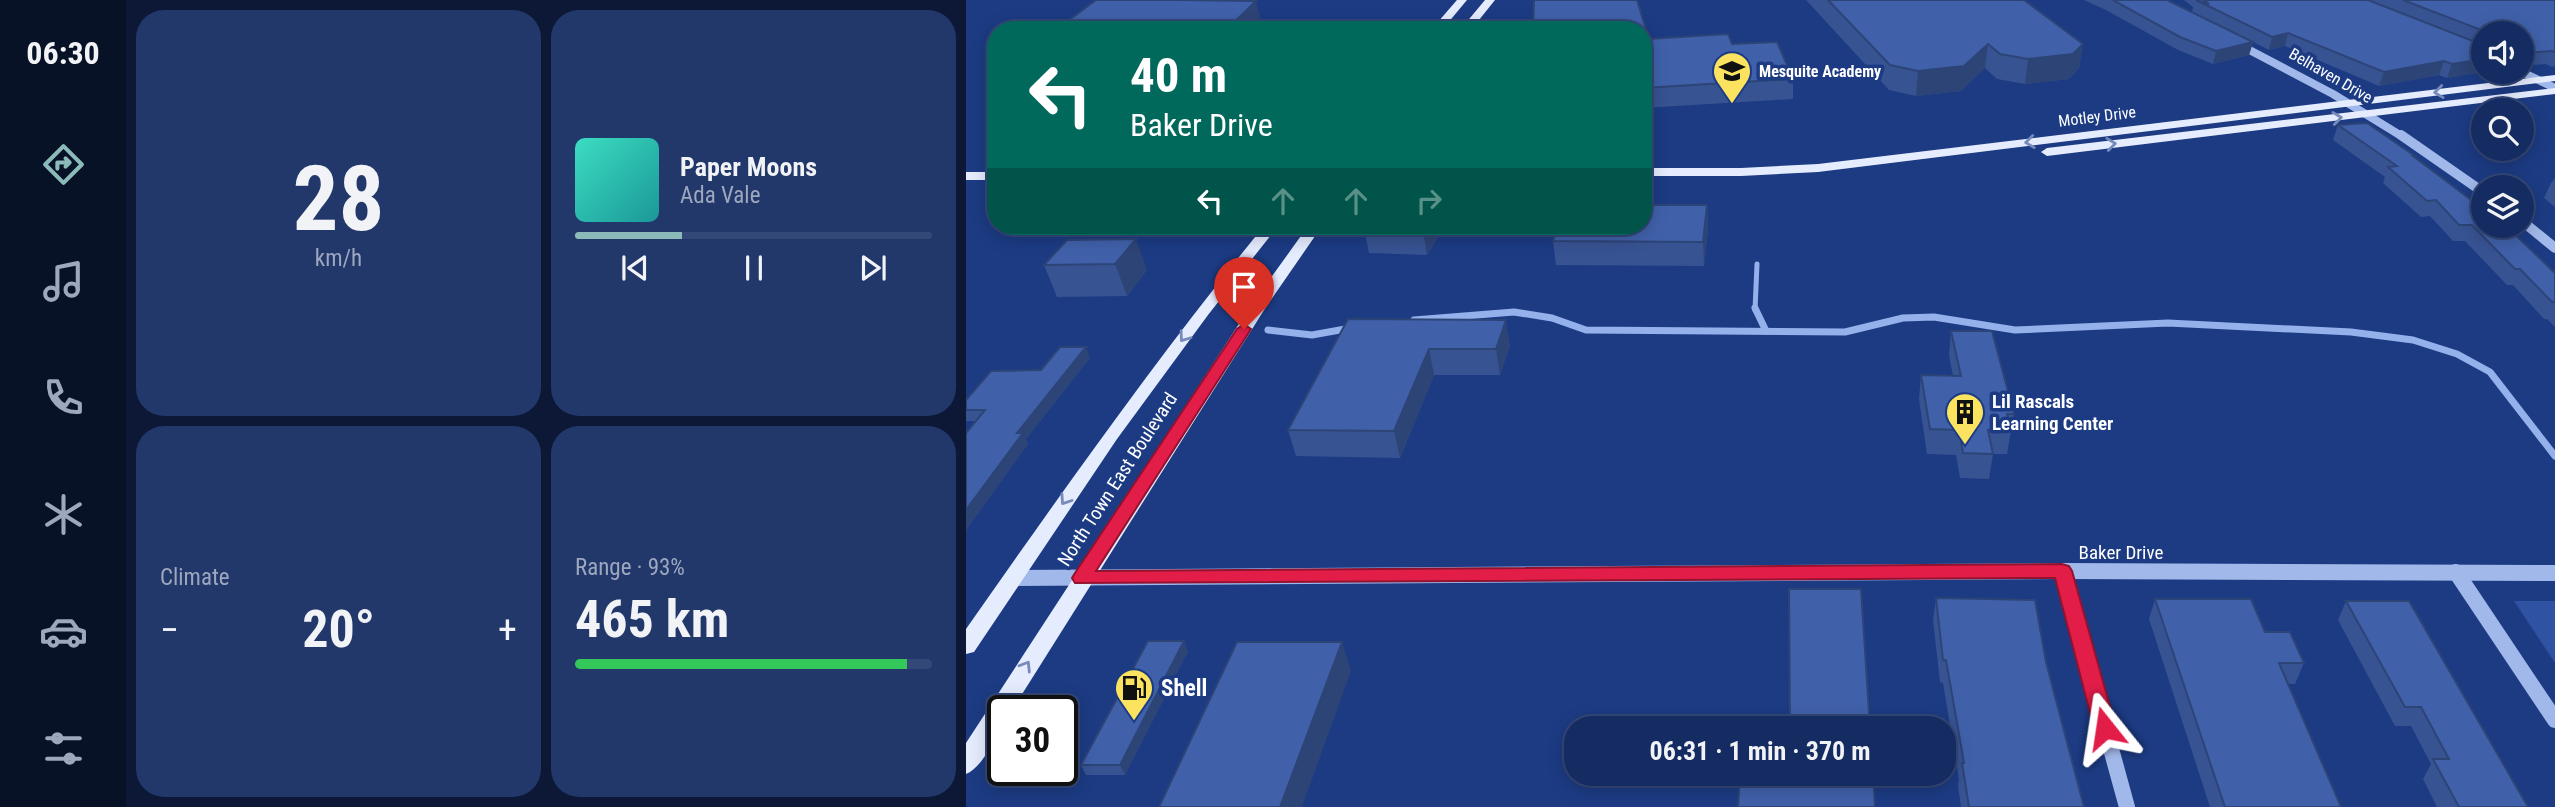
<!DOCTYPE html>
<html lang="en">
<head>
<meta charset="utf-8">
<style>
  body { margin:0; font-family:"Roboto Condensed",sans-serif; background:#22386b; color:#f1f3f6; height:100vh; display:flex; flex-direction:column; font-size:26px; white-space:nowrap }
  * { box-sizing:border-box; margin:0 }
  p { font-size:23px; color:#9da7be }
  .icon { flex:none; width:38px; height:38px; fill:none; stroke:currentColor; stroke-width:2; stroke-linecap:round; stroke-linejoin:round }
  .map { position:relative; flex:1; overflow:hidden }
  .side { display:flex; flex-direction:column; gap:10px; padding:10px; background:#0c1836; width:840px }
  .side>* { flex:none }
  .hud { position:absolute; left:21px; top:21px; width:665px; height:214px; border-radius:28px; box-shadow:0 4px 18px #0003,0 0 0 2px #344877; background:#00695c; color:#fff; overflow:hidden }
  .fabs { position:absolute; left:1505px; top:21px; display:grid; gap:14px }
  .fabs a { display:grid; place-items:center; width:63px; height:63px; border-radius:50%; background:#152c62; box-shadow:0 4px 18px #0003,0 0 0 2px #344877; font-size:35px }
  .speed { position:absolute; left:21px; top:695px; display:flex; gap:14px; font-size:35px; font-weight:700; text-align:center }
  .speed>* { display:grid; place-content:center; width:91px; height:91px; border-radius:50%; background:#152c62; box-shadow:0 4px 18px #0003,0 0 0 2px #344877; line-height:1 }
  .speed .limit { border:4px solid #111; border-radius:10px; background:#fff; color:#111 }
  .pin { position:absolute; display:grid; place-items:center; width:60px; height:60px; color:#fff; margin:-72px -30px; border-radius:50% 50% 50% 0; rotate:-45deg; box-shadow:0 0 7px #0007 }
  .pin .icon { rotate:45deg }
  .me { position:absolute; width:77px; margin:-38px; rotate:345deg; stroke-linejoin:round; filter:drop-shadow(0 0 5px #0008) }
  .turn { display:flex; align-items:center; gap:24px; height:147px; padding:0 28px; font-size:32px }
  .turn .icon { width:91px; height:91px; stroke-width:2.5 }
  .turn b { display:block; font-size:49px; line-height:60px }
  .lanes { display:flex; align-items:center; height:66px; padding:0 28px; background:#0003; justify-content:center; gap:35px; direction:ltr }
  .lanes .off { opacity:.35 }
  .big { font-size:52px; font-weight:700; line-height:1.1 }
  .side .card { flex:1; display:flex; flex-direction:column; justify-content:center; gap:10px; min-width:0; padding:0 24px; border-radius:28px; background:#22386b }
  .side .dial { align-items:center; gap:0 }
  .dial b { font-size:91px; line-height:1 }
  .song { display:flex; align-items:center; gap:21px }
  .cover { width:84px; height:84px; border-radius:10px; background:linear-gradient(135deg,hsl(170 70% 55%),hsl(180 70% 35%)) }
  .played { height:7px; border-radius:4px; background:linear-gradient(90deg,#8bbbb9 30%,#344877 30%) }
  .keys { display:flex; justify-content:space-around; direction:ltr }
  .heat { display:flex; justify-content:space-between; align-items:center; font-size:38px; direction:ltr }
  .charge { height:10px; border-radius:5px; background:linear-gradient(90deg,#34c759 93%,#344877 0) }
  .side .tiles { flex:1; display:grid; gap:10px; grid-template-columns:repeat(2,1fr) }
  .trip { position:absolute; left:598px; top:716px; width:392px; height:70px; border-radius:28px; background:#152c62; box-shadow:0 4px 18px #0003,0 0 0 2px #344877; font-weight:700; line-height:70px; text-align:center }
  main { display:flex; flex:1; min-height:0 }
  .tabs { display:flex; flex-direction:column; width:126px; justify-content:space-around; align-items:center; background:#081227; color:#9da7be }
  .tabs .icon { width:49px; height:49px }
  .tabs .selected { color:#8bbbb9 }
  .tabs b { font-size:32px; color:#f1f3f6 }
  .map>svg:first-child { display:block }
  .green { fill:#2f52a2 }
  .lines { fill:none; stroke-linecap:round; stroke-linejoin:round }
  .stream-far1 { stroke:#94b1ec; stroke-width:5 }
  .stream { stroke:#94b1ec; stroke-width:7 }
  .minor-far2 { stroke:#a1b8ea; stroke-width:8 }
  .minor-far1 { stroke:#a1b8ea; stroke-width:10 }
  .minor { stroke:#a1b8ea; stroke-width:16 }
  .major { fill:#e5ecfe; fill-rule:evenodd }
  .wall { fill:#375392 }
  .shaded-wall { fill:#2d4477 }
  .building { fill:#4061aa; stroke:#2d4477; stroke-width:2 }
  .oneway { stroke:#768bba }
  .route { fill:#e11d48; stroke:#92132f; stroke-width:2 }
  .labels { text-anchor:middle; stroke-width:7; stroke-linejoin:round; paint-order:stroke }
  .far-poi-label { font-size:16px; font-weight:bold; fill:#fff; stroke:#1c3b83; text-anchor:start }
  .far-street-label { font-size:16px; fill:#fff; stroke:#1c3b83 }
  .poi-label { font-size:19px; font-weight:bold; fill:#fff; stroke:#1c3b83; text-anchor:start }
  .street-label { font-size:19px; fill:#fff; stroke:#1c3b83 }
  .near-poi-label { font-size:23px; font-weight:bold; fill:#fff; stroke:#1c3b83; text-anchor:start }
</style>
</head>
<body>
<main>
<nav class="tabs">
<b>06:30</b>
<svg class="icon selected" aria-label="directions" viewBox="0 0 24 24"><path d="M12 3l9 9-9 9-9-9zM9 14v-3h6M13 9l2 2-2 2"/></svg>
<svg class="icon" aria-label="music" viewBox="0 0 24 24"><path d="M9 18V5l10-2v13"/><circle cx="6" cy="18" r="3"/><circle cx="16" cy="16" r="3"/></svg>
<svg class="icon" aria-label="phone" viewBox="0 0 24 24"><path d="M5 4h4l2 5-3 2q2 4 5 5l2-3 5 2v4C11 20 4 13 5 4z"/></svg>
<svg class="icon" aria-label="climate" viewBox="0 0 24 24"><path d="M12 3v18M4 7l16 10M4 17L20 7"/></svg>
<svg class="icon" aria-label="car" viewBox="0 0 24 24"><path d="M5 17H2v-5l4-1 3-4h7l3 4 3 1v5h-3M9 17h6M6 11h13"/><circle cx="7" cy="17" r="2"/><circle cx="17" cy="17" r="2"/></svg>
<svg class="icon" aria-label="filters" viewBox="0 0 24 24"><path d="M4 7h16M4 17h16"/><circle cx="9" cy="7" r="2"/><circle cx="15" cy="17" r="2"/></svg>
</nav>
<section class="side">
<div class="tiles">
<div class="card dial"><b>28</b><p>km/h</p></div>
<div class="card">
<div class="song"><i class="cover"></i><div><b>Paper Moons</b><p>Ada Vale</p></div></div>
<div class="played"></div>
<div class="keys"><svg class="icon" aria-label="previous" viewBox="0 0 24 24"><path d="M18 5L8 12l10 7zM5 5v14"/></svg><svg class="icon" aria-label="pause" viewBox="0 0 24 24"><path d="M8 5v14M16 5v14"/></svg><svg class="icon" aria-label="next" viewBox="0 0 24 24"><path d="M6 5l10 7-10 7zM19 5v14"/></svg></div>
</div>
<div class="card"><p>Climate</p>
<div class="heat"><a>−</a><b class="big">20°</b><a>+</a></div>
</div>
<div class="card"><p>Range · 93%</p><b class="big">465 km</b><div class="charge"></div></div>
</div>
</section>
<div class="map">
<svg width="1589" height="807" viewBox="0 0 1589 807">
  <rect width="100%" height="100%" fill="#1c3b83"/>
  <!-- green -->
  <polygon class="green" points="1548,601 1589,601 1589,663"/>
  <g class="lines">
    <!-- stream-far1 -->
    <polyline class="stream-far1" points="789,310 791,264"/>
    <!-- stream -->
    <g class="stream">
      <polyline points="789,308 800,331"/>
      <polyline points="448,320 548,312 586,318 620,330 879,332 937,318 968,317 1049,330 1202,323 1385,332 1447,340 1491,354 1524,372 1589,456"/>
      <polyline points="302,330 346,335 385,328"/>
    </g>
    <!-- minor-far2 -->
    <g class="minor-far2">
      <polyline points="1272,44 1367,94 1437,137"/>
      <polyline points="1556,72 1589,88"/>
    </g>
    <!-- minor-far1 -->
    <g class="minor-far1">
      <polyline points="1435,135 1517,192"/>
      <polyline points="1556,221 1589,248"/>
    </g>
    <!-- minor -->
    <g class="minor">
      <polyline points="1096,571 1161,807"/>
      <polyline points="1490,572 1589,720"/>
      <polyline points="48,578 1096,571 1589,573"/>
    </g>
    <!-- major -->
    <g class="major">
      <polygon points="491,0 501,0 476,30 465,30"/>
      <polygon points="519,0 529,0 505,30 494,30"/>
      <polygon points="1589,75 1589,81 852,172 775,176 677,176 677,168 775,168 852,164"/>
      <polygon points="1589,88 1589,94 1081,156 1075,152 1081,148"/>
      <rect x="0" y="172" width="30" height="8"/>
      <path d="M298,226h14l-70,89 -91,124 -143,213 -8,2v-25c96,-137 192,-273 298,-403z"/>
      <path d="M342,226h14l-56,81 -254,403h-9c0,18 -20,58 -37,64v-31l284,-436z"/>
    </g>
  </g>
  <!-- wall -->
  <g class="wall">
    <polygon points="568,0 671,0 683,39 762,34 766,44 811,42 827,79 827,99 677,108 677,30 567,30"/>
    <polygon points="840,0 1058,0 1117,44 1113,68 1103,79 1059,84 1031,79 1019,68 995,91 950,96 923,90"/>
    <polygon points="1118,0 1201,0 1226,12 1227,7 1218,0 1589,0 1589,66 1586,67 1580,64 1556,66 1556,33 1517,33 1517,72 1481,78 1473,75 1413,86 1319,46 1303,50 1287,42 1283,55 1247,64 1212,50 1140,10"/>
    <polygon points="1372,125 1449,156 1449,158 1589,273 1589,327 1581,319 1578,319 1547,285 1541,285 1499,241 1487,241 1464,216 1455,217 1417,183 1419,177 1367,140"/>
    <polygon points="1589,178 1589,207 1578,198 1585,183"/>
    <polygon points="741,205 742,229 738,266 590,265 587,241"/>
    <polygon points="64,226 112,226 110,228 65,228"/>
    <polygon points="400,226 479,226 461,255 403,253 398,229"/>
    <polygon points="517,226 589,226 585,236 518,235"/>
    <polygon points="101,240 181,270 161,296 91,297 78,265"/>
    <polygon points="382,319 544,346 534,375 468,375 434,458 330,456 322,430"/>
    <polygon points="985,331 1048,414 1041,454 1027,454 1023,479 994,478 990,455 961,454 953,399 955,375 987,376 983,355"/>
    <polygon points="124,358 60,439 62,444 0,530 0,433 10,421 0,421 0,400 75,370"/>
    <polygon points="823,589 904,728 823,728"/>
    <polygon points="970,598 1080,662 1118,807 995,807 992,786 993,779 977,683 974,682 967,620"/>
    <polygon points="1189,599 1299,632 1338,663 1329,684 1322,684 1375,807 1244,807 1183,619"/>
    <polygon points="1380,601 1562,807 1471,807 1457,779 1465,764 1445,726 1429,726 1372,620"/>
    <polygon points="222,651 159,775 120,775 115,765"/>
  </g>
  <!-- shaded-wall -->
  <g class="shaded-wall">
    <polygon points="290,1 296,25 292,30 260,30"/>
    <polygon points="1322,33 1319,46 1303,50 1306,37"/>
    <polygon points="1287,42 1283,55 1247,64 1250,51"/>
    <polygon points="1022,44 1019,68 995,91 950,96 952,71"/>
    <polygon points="1117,44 1113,68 1103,79 1059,84 1062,59"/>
    <polygon points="1560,52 1556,63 1556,53"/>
    <polygon points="1517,59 1517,72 1481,78 1486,64"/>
    <polygon points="1478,61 1473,75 1413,86 1418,72"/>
    <polygon points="741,205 742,229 738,266 737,242"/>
    <polygon points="460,226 479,226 461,255 457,231"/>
    <polygon points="584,226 589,226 585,236"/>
    <polygon points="170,239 181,270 161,296 149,264"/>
    <polygon points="540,320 544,346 534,375 530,349"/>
    <polygon points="120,347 124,358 60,439 62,444 0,530 0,510 51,433"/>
    <polygon points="463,349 468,375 434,458 428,431"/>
    <polygon points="218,641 222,651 159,775 154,765"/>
    <polygon points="376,642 385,671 336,807 314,807"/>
  </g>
  <!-- building -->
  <g class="building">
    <polygon points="130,0 209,0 290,1 260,30 90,30"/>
    <polygon points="568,0 671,0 683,39 762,34 766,44 811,42 827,79 677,88 677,30 615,30 615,29 567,30"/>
    <polygon points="862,0 1058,0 1117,44 1107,54 1062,59 1034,54 1022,44 998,66 952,71 924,65"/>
    <polygon points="1147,0 1201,0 1287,42 1250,51 1214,37"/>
    <polygon points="1230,0 1243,4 1238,0 1402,0 1517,45 1517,59 1486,64 1478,61 1418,72 1322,33 1306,37"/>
    <polygon points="1437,0 1589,0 1589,52 1586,51 1556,53 1556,33 1523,33"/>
    <polygon points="1401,123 1449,156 1447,156 1517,209 1517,226 1540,226 1589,273 1589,302 1586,302 1554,269 1549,269 1506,225 1493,225 1470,200 1461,201 1422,167 1431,166 1372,125"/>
    <polygon points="677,205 741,205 737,242 587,241 592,226 677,226"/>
    <polygon points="400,226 460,226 457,231 398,229"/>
    <polygon points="170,239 149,264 78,265 101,240"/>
    <polygon points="382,319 540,320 530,349 463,349 428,431 322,430"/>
    <polygon points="985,331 1026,331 1048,414 1041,414 1045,430 1022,430 1027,454 997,453 993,430 964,429 955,375 995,376"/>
    <polygon points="94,347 120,347 51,433 57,433 0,510 0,433 19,410 0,410 0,400 25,371 75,370"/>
    <polygon points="823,589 895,589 904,728 824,728"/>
    <polygon points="970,598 1069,600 1080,662 1118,807 1003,807 996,763 998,763 980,660 977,660"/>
    <polygon points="1189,599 1285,599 1299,632 1324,632 1338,663 1313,663 1375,807 1259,807"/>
    <polygon points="1380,601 1443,601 1562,807 1493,807 1467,759 1483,759 1455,707 1439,707"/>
    <polygon points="182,641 218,641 154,765 115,765"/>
    <polygon points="271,642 376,642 314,807 193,807"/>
    <polygon points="774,774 907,774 909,807 772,807"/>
  </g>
  <!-- one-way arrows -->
  <defs><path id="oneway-chevron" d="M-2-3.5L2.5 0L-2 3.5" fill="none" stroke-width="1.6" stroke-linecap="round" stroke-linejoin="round" transform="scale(1.75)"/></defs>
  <g class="oneway">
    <use href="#oneway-chevron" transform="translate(1473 92) rotate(173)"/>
    <use href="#oneway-chevron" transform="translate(1371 118) rotate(-7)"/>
    <use href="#oneway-chevron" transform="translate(1064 142) rotate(173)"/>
    <use href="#oneway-chevron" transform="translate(1145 144) rotate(-7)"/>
    <use href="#oneway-chevron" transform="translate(218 337) rotate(126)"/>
    <use href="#oneway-chevron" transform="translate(99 500) rotate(124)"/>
    <use href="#oneway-chevron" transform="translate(60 666) rotate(-58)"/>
  </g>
  <!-- route -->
  <polygon class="route" points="278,324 285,329 130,571 1096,564 1103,566 1106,571 1150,728 1147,735 1139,737 1132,735 1128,728 1089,578 109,583 106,578 109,573 271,329"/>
  <!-- icons -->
  <defs>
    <symbol id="school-pin" viewBox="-11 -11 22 30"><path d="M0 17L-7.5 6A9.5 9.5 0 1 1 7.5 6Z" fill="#fbe35f" stroke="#1c3b83"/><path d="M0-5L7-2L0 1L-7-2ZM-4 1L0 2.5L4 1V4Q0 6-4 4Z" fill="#111"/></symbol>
    <symbol id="building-pin" viewBox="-11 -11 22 30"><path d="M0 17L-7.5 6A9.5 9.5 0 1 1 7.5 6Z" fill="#fbe35f" stroke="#1c3b83"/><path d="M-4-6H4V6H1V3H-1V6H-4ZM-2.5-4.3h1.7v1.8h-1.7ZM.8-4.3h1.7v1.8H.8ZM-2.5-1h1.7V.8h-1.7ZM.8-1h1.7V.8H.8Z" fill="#111"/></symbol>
    <symbol id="fuel-pin" viewBox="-11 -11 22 30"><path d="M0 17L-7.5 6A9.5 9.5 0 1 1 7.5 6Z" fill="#fbe35f" stroke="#1c3b83"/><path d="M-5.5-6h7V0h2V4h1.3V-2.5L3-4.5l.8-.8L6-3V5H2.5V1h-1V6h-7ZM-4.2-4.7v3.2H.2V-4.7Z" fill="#111"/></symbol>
  </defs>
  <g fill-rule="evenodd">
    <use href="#school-pin" x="744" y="49" width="44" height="60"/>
    <use href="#building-pin" x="977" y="390" width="44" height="60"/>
    <use href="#fuel-pin" x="146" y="666" width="44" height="60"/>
  </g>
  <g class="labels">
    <!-- far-poi labels -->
    <g class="far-poi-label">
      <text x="793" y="77">Mesquite Academy</text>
    </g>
    <!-- far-street labels -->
    <g class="far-street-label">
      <text transform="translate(1365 75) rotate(30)" y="6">Belhaven Drive</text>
      <text transform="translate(1131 116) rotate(-7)" y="6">Motley Drive</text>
    </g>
    <!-- poi labels -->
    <g class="poi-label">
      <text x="1026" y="408">Lil Rascals<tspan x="1026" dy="22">Learning Center</tspan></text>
    </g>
    <!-- street labels -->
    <g class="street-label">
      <text transform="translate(151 479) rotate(-57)" y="7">North Town East Boulevard</text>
      <text x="1155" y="559">Baker Drive</text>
    </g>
    <!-- near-poi labels -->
    <g class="near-poi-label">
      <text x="195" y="696">Shell</text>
    </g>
  </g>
</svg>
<div class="fabs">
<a><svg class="icon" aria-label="sound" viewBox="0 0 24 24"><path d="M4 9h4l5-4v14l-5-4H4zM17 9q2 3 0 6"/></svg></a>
<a><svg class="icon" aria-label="search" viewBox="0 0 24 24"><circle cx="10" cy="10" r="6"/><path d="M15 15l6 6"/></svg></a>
<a><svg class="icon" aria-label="layers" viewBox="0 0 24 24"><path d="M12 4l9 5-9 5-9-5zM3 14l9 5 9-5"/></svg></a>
</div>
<div class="speed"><div class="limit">30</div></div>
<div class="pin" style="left:278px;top:329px;background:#d93025"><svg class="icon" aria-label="arrive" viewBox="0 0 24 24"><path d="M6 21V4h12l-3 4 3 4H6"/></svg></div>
<svg class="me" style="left:1139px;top:728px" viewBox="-20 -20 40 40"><path d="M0-17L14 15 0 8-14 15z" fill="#e11d48" stroke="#fff" stroke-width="4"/></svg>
<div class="trip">06:31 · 1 min · 370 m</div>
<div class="hud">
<div class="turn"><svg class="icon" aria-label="left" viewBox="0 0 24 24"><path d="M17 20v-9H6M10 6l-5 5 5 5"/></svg><div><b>40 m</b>Baker Drive</div></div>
<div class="lanes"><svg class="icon" aria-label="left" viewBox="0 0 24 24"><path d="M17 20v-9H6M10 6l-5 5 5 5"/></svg><svg class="icon off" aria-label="ahead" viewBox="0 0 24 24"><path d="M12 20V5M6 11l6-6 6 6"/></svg><svg class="icon off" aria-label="ahead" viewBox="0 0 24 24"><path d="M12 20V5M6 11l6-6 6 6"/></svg><svg class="icon off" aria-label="right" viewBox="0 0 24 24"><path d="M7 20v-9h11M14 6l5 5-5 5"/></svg></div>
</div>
</div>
</main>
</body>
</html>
